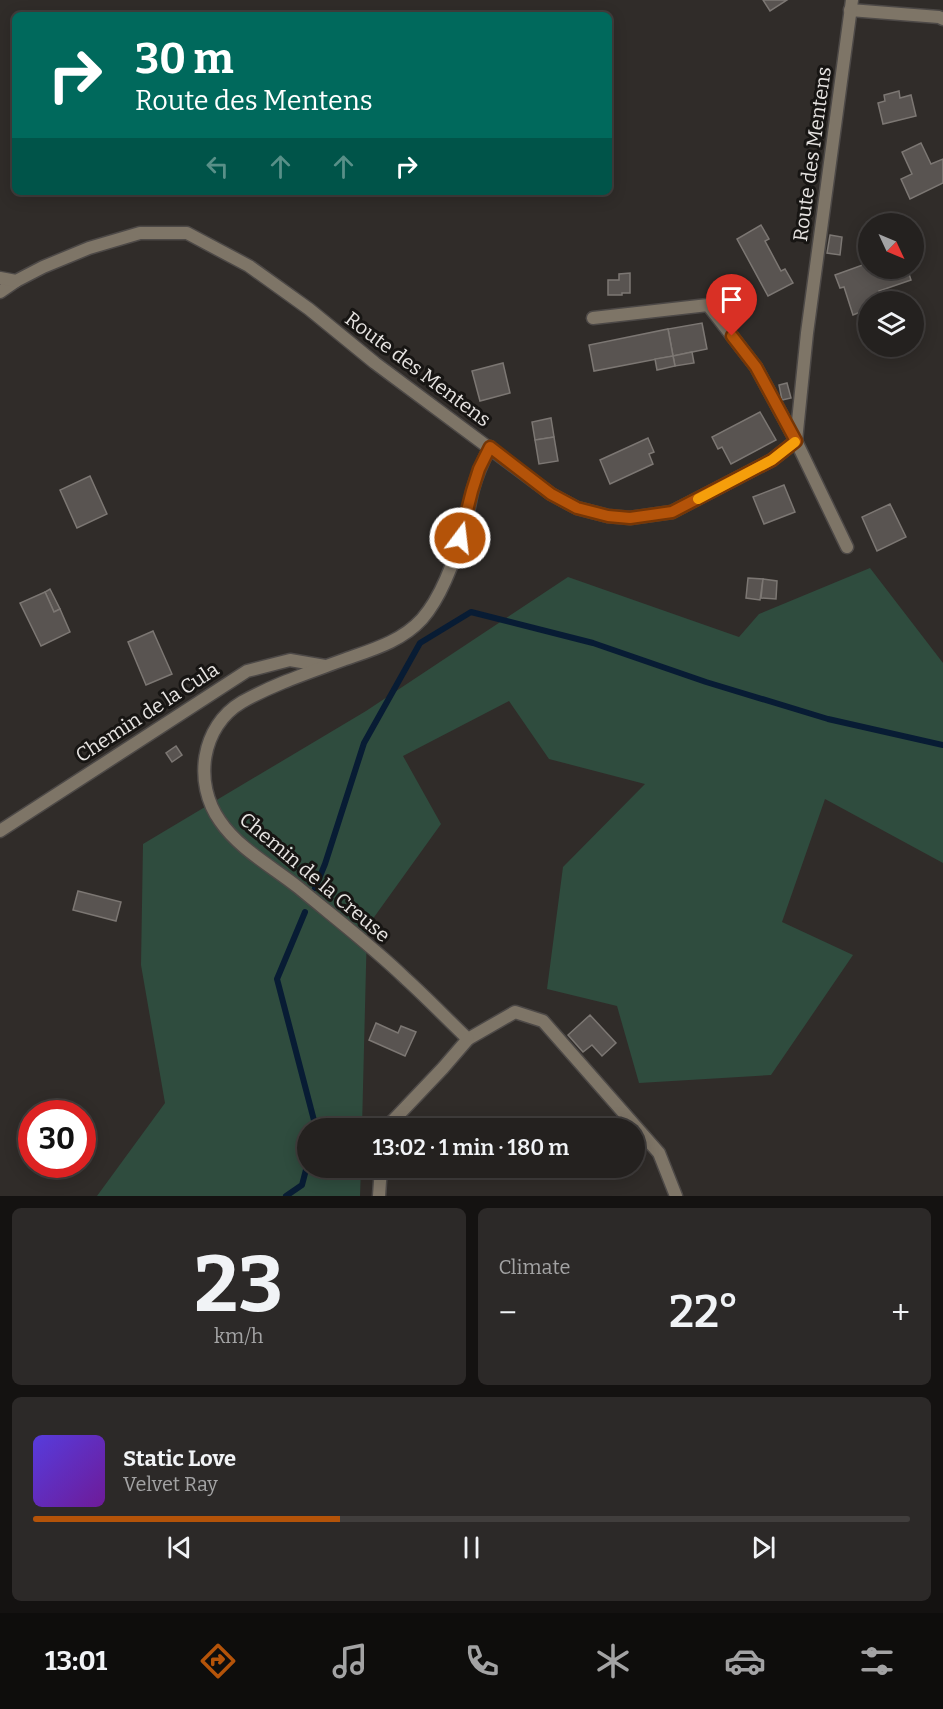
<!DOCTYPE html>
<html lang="en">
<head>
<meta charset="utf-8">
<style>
  body { margin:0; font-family:Bitter,serif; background:#2c2928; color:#f1f3f6; height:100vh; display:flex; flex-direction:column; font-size:22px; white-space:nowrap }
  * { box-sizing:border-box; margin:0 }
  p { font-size:20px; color:#a3a3a4 }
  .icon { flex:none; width:33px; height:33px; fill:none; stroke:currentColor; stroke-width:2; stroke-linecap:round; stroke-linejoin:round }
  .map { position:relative; height:1196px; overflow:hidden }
  .details { display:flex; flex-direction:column; gap:12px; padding:12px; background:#141211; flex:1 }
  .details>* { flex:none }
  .banner { position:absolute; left:12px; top:12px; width:600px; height:183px; border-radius:9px; box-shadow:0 3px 15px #0003,0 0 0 2px #413e3d; background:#00695c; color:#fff; overflow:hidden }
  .needle { width:39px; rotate:134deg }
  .controls { position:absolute; left:858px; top:213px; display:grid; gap:12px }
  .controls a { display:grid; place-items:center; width:66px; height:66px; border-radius:50%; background:#24211f; box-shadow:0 3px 15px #0003,0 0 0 2px #413e3d; font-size:30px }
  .speed { position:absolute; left:18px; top:1100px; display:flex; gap:12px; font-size:30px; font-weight:700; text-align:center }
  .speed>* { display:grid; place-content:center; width:78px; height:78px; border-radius:50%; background:#24211f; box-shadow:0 3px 15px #0003,0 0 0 2px #413e3d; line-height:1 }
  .speed .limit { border:9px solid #d22; background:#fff; color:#111 }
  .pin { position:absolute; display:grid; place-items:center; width:51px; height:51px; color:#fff; margin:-62px -26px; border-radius:50% 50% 50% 0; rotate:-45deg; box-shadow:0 0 6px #0007 }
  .pin .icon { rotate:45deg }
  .me { position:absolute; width:66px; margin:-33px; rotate:15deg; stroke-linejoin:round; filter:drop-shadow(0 0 4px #0008) }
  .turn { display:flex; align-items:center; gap:21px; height:126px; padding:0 24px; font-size:27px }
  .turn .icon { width:78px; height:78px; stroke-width:2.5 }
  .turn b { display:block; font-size:42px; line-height:51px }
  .lanes { display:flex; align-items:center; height:57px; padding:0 24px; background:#0003; justify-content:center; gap:30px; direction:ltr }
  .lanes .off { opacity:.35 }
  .big { font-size:45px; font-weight:600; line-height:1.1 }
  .details .card { flex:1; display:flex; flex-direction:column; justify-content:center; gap:9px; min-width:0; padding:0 21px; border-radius:9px; background:#2c2928 }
  .details .dial { align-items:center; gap:0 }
  .dial b { font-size:78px; line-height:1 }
  .song { display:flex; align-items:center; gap:18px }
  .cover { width:72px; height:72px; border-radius:9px; background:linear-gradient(135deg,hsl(250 70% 55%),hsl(280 70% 35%)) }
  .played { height:6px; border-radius:3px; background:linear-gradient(90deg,#b45309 35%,#413e3d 35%) }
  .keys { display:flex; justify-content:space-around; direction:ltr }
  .heat { display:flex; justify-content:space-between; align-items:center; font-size:33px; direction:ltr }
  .details .tiles { flex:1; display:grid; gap:12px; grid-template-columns:1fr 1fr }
  .card:last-child { grid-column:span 2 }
  .trip { position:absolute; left:297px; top:1118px; width:348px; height:60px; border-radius:30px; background:#24211f; box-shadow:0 3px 15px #0003,0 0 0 2px #413e3d; font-weight:600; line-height:60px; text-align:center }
  .tabs { display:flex; height:96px; justify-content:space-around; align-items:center; background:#0e0d0c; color:#a3a3a4 }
  .tabs .icon { width:42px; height:42px }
  .tabs .selected { color:#b45309 }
  .tabs b { font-size:27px; color:#f1f3f6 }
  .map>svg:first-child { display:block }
  .green { fill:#2f4c3e }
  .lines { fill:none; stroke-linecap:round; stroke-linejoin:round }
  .stream { stroke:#081c34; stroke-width:6 }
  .building { fill:#595451; stroke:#7c7773; stroke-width:1.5 }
  .minor-casing { stroke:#4d4947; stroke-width:15 }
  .tertiary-casing { stroke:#4d4947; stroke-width:15 }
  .minor { stroke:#7e7567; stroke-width:12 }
  .tertiary { stroke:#7e7567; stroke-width:12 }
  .route-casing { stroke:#753606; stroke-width:15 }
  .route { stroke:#b45309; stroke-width:10 }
  .slow { stroke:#f59e0b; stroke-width:10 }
  .labels { text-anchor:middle; stroke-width:6; stroke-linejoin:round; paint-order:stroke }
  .street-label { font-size:20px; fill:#e7e4e2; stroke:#171513 }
</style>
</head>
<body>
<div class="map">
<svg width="943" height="1196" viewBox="0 0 943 1196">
  <rect width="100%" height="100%" fill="#302c29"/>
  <!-- green -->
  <polygon class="green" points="870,568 943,663 943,863 825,799 782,922 853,955 771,1075 639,1083 617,1006 547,989 563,867 645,784 549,759 509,701 403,756 441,824 367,927 362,1128 308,1128 308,1167 361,1167 360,1196 97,1196 165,1103 141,965 143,844 366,711 568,577 739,637 759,614"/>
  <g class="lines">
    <!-- stream -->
    <g class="stream">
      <polyline points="315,888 325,864 364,743 420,643 471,612 593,643 706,682 828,719 943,745"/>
      <polyline points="305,912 277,979 316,1128"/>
      <polyline points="286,1196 302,1185 308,1162"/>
    </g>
  </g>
  <!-- building -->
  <g class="building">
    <polygon points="763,0 787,0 770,11"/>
    <polygon points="899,91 900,98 911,95 916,116 883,124 878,103 885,101 884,95"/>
    <polygon points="921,143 931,164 943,159 943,183 910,199 901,179 912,174 902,152"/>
    <polygon points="761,225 769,239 765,241 781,271 785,269 793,283 768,296 737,239"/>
    <polygon points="830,235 842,237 840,255 827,253"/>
    <polygon points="868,263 868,268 907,268 911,280 879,291 883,302 868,302 868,309 853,315 844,287 840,288 835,275"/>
    <polygon points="630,273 630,293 622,293 622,295 608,295 608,280 619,280 619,274"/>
    <polygon points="702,323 707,349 673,356 668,329"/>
    <polygon points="668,329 673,356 594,371 589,345"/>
    <polygon points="692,352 694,363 675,366 673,356"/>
    <polygon points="673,356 675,366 657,370 655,359"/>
    <polygon points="503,363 510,393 480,401 472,371"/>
    <polygon points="787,383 791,398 782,400 779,385"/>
    <polygon points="760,412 776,440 731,464 722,447 718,449 712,437"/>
    <polygon points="551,418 554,437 535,440 532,422"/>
    <polygon points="554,437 558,461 539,464 535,440"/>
    <polygon points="648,438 654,452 649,454 653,464 610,484 600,460"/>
    <polygon points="90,476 107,514 77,528 60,490"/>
    <polygon points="784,485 795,512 764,524 753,497"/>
    <polygon points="890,504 906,537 877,551 862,517"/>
    <polygon points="748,578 763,579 760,600 746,598"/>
    <polygon points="763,579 777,581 776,599 761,598"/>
    <polygon points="50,589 60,609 54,612 45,592"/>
    <polygon points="45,592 54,612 60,609 70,632 41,646 20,603"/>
    <polygon points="153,631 172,674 146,685 128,642"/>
    <polygon points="176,746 182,755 172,762 166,753"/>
    <polygon points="78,891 121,902 116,921 73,910"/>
    <polygon points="590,1015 616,1043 602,1056 592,1045 583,1052 568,1035"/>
    <polygon points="376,1023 398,1033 401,1026 416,1032 405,1056 369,1040"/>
  </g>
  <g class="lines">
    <defs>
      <g id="minor">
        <polyline points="850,10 939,17 943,19"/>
        <polyline points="0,292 16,281"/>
        <polyline points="593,318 708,305 756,367 796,441 847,547"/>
        <polyline points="0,831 247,671 290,660 325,666"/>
        <polyline points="468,1039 515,1012 543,1021 659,1153 676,1196"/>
        <path d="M386,1128l57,-60 25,-29c-21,-20 -41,-41 -62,-60 -33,-32 -71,-61 -107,-91 -26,-21 -60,-39 -79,-67 -27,-38 -19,-95 22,-119 32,-18 66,-29 101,-42 28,-10 58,-18 79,-41 21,-24 36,-69 44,-99 3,-10 4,-21 7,-31 4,-15 10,-28 17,-42"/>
        <polyline points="379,1196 381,1167"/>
      </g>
      <polyline id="tertiary" points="0,278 16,281 43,267 89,248 140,233 187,233 249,266 309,309 375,363 551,494 577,508 608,516 630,518 672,512 772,460 796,441 807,333 852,0"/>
    </defs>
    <!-- minor casing -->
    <use href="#minor" class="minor-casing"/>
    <!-- tertiary casing -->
    <use href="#tertiary" class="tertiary-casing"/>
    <!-- minor -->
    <use href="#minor" class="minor"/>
    <!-- tertiary -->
    <use href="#tertiary" class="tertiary"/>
  </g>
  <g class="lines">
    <defs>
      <polyline id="route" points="460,538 472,491 479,469 490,447 551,494 577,508 608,516 630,518 672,512 772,460 796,441 756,367 732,336"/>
    </defs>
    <!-- route casing -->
    <use href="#route" class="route-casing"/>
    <!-- route -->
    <use href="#route" class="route"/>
    <!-- slow -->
    <polyline class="slow" points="698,499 772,460 795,442"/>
  </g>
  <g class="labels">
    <!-- street labels -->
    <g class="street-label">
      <text transform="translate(812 154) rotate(-82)" y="7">Route des Mentens</text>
      <text transform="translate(418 369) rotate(37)" y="7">Route des Mentens</text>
      <text transform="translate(147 712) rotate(-33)" y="7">Chemin de la Cula</text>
      <text transform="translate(315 877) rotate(40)" y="7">Chemin de la Creuse</text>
    </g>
  </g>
</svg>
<div class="controls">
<a><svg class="needle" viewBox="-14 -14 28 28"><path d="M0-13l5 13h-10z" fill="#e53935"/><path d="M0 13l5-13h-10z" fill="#a3a3a4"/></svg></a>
<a><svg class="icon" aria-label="layers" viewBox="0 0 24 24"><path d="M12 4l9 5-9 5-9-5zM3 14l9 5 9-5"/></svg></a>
</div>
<div class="speed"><div class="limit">30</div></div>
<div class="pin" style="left:732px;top:336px;background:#d93025"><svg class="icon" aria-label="arrive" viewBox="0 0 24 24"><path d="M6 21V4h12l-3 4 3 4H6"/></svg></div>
<svg class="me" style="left:460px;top:538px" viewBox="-20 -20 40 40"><circle r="17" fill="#b45309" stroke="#fff" stroke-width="3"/><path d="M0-11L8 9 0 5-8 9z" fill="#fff"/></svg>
<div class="trip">13:02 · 1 min · 180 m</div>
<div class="banner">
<div class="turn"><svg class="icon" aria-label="right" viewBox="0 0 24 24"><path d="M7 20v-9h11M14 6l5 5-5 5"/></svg><div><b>30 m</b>Route des Mentens</div></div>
<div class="lanes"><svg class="icon off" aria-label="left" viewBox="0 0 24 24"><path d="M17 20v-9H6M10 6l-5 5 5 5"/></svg><svg class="icon off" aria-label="ahead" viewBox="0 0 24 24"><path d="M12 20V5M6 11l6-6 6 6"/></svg><svg class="icon off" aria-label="ahead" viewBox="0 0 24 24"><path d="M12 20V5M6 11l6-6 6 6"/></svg><svg class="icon" aria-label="right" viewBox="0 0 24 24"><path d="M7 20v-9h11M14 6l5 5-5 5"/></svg></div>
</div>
</div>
<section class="details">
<div class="tiles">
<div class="card dial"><b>23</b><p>km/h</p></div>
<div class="card"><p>Climate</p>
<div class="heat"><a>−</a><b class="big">22°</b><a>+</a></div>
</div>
<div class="card">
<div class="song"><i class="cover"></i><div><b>Static Love</b><p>Velvet Ray</p></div></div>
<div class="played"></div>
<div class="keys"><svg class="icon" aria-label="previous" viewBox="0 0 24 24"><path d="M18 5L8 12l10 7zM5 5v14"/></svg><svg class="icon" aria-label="pause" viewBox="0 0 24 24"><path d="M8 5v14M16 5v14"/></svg><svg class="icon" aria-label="next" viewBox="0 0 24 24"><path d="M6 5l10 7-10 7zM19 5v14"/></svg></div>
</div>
</div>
</section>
<nav class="tabs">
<b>13:01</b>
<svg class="icon selected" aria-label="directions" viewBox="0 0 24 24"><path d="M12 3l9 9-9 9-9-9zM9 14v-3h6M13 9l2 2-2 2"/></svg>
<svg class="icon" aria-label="music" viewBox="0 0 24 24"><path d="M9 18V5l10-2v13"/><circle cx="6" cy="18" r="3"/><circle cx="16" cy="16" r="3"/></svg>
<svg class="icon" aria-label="phone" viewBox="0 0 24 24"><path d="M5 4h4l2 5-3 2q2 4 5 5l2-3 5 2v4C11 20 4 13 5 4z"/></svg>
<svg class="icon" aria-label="climate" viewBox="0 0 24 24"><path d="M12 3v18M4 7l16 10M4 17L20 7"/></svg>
<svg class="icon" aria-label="car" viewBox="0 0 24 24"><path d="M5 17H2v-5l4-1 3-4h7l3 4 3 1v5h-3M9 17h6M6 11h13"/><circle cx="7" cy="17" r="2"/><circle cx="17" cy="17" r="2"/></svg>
<svg class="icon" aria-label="filters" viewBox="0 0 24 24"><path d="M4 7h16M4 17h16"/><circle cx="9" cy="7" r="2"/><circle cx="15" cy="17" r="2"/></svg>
</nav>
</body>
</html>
